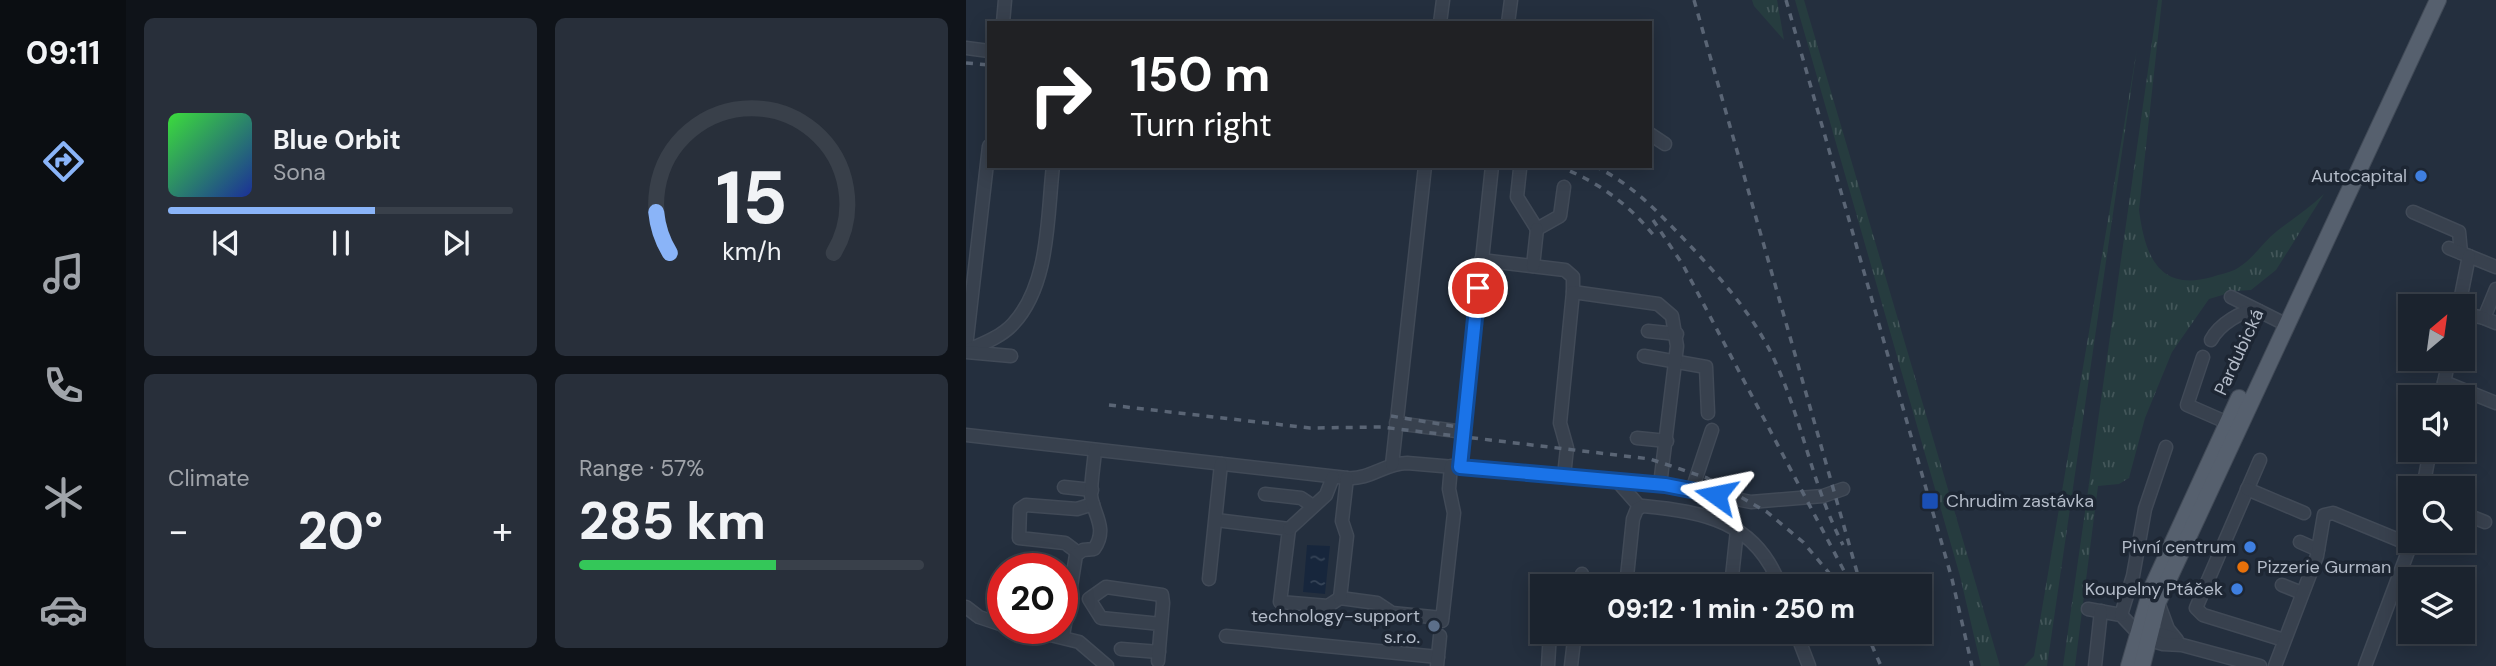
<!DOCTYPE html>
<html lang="en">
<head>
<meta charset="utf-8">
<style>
  body { margin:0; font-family:"DM Sans",sans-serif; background:#282f3a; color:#f1f3f6; height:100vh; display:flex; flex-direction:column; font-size:26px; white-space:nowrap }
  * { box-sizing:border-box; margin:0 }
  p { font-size:23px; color:#a0a4aa }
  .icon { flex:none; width:38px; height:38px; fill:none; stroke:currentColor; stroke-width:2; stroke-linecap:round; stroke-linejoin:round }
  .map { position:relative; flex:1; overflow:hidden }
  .drawer { display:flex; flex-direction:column; gap:18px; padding:18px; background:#0f1319; width:840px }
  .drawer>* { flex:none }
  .hud { position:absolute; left:21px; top:21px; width:665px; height:147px; border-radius:0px; box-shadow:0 4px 18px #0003,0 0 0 2px #39404a; background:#202124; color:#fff; overflow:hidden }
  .needle { width:46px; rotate:29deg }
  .buttons { position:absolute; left:1432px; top:294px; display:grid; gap:14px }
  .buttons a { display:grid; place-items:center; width:77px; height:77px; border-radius:0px; background:#1b232e; box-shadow:0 4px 18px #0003,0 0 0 2px #39404a; font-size:35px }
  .speed { position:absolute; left:21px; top:553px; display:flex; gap:14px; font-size:35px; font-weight:700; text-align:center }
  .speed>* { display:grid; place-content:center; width:91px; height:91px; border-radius:50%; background:#1b232e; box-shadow:0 4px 18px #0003,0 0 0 2px #39404a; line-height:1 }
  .speed .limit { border:10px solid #d22; background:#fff; color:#111 }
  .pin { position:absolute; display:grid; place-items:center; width:60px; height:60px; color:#fff; margin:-30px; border:4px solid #fff; border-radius:50%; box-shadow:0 2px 7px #0007 }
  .me { position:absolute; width:77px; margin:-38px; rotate:282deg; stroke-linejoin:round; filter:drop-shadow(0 0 5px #0008) }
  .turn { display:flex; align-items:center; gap:24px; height:147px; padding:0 28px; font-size:32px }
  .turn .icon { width:91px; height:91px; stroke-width:2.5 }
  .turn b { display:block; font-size:49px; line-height:60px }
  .big { font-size:52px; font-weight:800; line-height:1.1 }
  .drawer .card { flex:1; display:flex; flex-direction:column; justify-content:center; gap:10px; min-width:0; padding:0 24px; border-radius:10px; background:#282f3a }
  .drawer .dial { align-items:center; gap:0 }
  .dial svg { height:182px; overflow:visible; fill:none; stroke:#39404a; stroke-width:7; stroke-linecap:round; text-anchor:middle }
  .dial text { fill:#f1f3f6; stroke:none }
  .song { display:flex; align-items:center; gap:21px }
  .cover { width:84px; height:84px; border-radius:10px; background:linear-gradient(135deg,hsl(120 70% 55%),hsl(230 70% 35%)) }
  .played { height:7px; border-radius:4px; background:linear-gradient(90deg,#8ab4f8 60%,#39404a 60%) }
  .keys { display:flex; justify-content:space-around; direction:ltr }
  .heat { display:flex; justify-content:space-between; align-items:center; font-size:38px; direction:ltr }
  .charge { height:10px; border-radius:5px; background:linear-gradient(90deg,#34c759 57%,#39404a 0) }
  .drawer .tiles { flex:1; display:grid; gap:18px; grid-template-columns:repeat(2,1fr) }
  .trip { position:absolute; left:564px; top:574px; width:402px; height:70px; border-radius:0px; background:#1b232e; box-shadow:0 4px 18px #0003,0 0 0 2px #39404a; font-weight:800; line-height:70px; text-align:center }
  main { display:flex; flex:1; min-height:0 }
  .tab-bar { display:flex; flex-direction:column; width:126px; justify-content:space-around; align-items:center; background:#0b0e12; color:#a0a4aa }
  .tab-bar .icon { width:49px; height:49px }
  .tab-bar .selected { color:#8ab4f8 }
  .tab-bar b { font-size:32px; color:#f1f3f6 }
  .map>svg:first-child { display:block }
  .grass { fill:url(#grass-tufts) }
  .water { fill:url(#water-ripples) }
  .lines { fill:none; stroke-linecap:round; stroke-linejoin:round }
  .minor-casing { stroke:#414a57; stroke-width:15 }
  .major-casing { stroke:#414a57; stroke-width:18 }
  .minor { stroke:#38414e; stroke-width:12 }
  .major { stroke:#56606e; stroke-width:16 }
  .rail { stroke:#5a6575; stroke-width:3.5; stroke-dasharray:7 7; stroke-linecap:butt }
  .route-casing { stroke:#114b97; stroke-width:18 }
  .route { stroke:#1a73e8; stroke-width:12 }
  .shop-dot { fill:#3f7fe0; stroke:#1d2633; stroke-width:2.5 }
  .transit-dot { fill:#1a4fb4; stroke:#1d2633; stroke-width:2.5 }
  .food-dot { fill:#e8710a; stroke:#1d2633; stroke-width:2.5 }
  .service-dot { fill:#5c6f8a; stroke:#1d2633; stroke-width:2.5 }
  .labels { text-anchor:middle; stroke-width:7; stroke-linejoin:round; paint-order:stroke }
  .poi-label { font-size:18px; fill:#b4bcc9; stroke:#1d2633; text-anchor:end }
  .street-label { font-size:18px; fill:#b4bcc9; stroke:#1d2633 }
</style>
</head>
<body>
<main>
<nav class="tab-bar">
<b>09:11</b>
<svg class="icon selected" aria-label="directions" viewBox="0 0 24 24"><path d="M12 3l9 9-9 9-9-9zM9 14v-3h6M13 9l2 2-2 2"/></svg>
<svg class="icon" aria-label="music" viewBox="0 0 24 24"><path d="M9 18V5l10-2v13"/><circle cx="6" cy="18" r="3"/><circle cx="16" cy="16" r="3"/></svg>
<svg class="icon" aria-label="phone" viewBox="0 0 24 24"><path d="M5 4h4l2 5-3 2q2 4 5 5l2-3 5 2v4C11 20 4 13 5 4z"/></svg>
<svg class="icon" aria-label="climate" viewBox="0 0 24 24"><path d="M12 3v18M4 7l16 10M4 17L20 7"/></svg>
<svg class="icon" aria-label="car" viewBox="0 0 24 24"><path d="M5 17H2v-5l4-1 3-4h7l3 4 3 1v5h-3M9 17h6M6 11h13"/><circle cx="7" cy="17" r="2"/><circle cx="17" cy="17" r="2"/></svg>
</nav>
<section class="drawer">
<div class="tiles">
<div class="card">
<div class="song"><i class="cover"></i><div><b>Blue Orbit</b><p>Sona</p></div></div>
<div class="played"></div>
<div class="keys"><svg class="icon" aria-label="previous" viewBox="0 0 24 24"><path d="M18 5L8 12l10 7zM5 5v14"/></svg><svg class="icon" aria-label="pause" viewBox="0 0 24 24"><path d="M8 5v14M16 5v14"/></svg><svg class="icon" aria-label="next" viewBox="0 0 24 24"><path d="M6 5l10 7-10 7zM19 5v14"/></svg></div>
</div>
<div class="card dial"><svg viewBox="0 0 100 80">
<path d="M14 69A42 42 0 1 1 86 69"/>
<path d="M14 69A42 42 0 0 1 8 51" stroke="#8ab4f8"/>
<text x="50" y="56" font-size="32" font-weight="700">15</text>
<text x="50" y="72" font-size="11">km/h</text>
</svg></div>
<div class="card"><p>Climate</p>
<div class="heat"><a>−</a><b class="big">20°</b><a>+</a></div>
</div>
<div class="card"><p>Range · 57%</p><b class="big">285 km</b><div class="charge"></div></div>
</div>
</section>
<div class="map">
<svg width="1530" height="666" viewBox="0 0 1530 666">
  <defs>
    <pattern id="grass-tufts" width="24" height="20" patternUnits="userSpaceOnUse" patternTransform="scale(1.75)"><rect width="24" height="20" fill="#263c3f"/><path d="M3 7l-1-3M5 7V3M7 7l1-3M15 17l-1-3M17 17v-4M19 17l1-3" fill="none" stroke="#435659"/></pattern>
    <pattern id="water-ripples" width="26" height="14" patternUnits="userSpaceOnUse" patternTransform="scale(1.75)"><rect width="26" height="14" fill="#17263c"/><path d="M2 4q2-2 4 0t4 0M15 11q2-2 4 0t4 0" fill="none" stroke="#364457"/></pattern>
  </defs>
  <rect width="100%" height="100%" fill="#242f3e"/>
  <!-- grass -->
  <g class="grass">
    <polygon points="786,0 811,0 818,40 788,6"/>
    <polygon points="829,0 838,0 1034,666 1015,666 994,576"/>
    <path d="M1192,0h4l-23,210c6,45 19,82 73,67 8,-3 18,-4 26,-9 16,-10 25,-26 39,-37 17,-13 32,-23 47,-37l-48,76 -25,20 -15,1 -27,8 -37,53 -27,66 -16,60 -10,6 -21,2 -23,180h-12z"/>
    <polygon points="1171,49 1081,666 1058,666 1068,656"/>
  </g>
  <!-- water -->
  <polygon class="water" points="341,545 364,546 359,594 337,592"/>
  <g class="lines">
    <defs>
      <g id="minor">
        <polyline points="37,23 39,0"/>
        <polyline points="474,23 477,0"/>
        <polyline points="542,23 545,0"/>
        <polyline points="0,48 23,51"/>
        <polyline points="684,134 699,144"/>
        <polyline points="554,169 551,197 571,229 594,216 598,187"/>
        <polyline points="1447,212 1493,232 1495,253"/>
        <polyline points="1483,248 1530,267"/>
        <polyline points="515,260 599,270 607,277 607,292"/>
        <polyline points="567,266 571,229"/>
        <polyline points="1530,289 1518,318 1530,323"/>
        <polyline points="1265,297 1319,324"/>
        <polyline points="1493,306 1503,256"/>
        <polyline points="1496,313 1518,318"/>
        <polyline points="682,331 711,334"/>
        <path d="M1245,340c8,-15 31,-31 48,-29"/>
        <polyline points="0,347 23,146"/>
        <path d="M0,351c16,-7 35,-14 47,-27 37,-40 34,-107 40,-158"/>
        <polyline points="0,352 45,356"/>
        <polyline points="678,356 740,367 742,413"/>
        <polyline points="1237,357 1221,405 1269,426"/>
        <polyline points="1478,382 1530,403"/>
        <polyline points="1475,397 1483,359"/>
        <polyline points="430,423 498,432"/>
        <path d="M0,435l381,43c23,2 38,-15 60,-15l258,22 86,17 72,-6 20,-7"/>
        <polyline points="671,438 701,441"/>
        <polyline points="1294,460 1230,608 1237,615 1318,640"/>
        <polyline points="426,465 459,166"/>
        <polyline points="494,467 526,166"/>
        <polyline points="598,476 601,448 594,423 607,292 692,304 706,316 711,346 694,485"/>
        <polyline points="653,483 674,507"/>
        <polyline points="98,487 126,490"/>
        <polyline points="1457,488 1464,450"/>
        <polyline points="1281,489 1338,513"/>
        <polyline points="726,490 746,430"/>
        <polyline points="299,494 335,498 347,506"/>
        <polyline points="1496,513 1519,522"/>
        <polyline points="250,520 323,529 314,602 362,606 374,598 411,603 426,613 476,618"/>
        <polyline points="323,529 360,495 367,477"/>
        <polyline points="1334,542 1352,550"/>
        <polyline points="111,552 99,543 53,538 54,509 60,505 111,509 127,504"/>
        <polyline points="243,579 255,464"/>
        <polyline points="1316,585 1336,593"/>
        <polyline points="614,586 616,574"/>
        <path d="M660,586l7,-67 4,-10 6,-3c61,6 113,15 137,80"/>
        <polyline points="765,586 771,530"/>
        <polyline points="29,590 37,591"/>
        <polyline points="374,598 381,536 376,521 381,478"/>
        <polyline points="1192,602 1202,629 1211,640"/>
        <polyline points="0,607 13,617 37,625"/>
        <polyline points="1122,609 1155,615 1171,632 1182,635 1191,633 1207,638"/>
        <polyline points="1155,615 1167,576 1179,509 1200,447"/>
        <polyline points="476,621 488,513 483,489 485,466"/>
        <polyline points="56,628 113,642 141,666"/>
        <polyline points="830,632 843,666"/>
        <polyline points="1182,635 1187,641 1197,644 1216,645 1294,666"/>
        <path d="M97,636l13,-81 7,-5 11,-1c15,-21 -2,-37 -3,-54 0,-15 3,-31 4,-45"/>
        <polyline points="260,636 472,657"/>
        <polyline points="155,649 193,652"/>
        <polyline points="192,661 197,603 196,595 140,587 123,599 135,618 195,624"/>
        <polyline points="471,666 474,636"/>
        <polyline points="582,666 584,632"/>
        <polyline points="605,666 609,632"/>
        <polyline points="1129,666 1135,611"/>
        <polyline points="1309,666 1351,556 1358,515 1367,513 1445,545"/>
        <polyline points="1399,666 1446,541"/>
      </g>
      <g id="major">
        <polyline points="1163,666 1185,590 1273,398"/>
        <polyline points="1176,666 1192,602 1472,0"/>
      </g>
    </defs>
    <!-- minor casing -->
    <use href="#minor" class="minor-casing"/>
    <!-- major casing -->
    <use href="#major" class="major-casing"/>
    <!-- minor -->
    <use href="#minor" class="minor"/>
    <!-- major -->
    <use href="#major" class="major"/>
    <!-- rail -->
    <g class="rail">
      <polyline points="728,0 895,586"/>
      <polyline points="820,0 986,579 1006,666"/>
      <polyline points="0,63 23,65"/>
      <path d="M591,166c39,14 72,38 98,71"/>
      <path d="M628,166c35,16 61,43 87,70 36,38 71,76 93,123 28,60 38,126 69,186"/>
      <polyline points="687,220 717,265 886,586"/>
      <polyline points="143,405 344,428 415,427 684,459 741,478 801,512 837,542 874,586"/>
      <polyline points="425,416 504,429"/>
      <polyline points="900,632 915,666"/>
    </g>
  </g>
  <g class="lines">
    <defs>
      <polyline id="route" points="512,288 494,467 699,485 750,495"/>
    </defs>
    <!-- route casing -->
    <use href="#route" class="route-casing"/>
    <!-- route -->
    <use href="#route" class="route"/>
  </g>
  <!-- markers -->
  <g class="shop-dot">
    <circle cx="1455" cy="176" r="7"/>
    <circle cx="1284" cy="547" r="7"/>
    <circle cx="1271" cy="589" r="7"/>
  </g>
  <rect class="transit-dot" x="955" y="492" width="18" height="18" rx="3.5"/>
  <circle class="food-dot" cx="1277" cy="567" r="7"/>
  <circle class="service-dot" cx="468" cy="626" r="7"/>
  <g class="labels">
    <!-- poi labels -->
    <g class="poi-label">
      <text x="1441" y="182">Autocapital</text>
      <text x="980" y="507" text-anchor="start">Chrudim zastávka</text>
      <text x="1270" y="553">Pivní centrum</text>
      <text x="1291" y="573" text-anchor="start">Pizzerie Gurman</text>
      <text x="1257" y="595">Koupelny Ptáček</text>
      <text x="454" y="622">technology-support<tspan x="454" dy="21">s.r.o.</tspan></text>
    </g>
    <!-- street labels -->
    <g class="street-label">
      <text transform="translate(1273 352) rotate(-65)" y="6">Pardubická</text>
    </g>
  </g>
</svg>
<div class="buttons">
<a><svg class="needle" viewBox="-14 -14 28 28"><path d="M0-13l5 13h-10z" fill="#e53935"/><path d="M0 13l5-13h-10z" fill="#a0a4aa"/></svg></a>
<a><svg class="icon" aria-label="sound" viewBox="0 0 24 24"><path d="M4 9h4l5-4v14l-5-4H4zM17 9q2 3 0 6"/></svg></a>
<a><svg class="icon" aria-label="search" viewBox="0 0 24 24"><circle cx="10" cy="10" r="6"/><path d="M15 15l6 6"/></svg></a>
<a><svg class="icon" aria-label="layers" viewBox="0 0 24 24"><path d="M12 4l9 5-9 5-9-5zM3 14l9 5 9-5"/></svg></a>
</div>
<div class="speed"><div class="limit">20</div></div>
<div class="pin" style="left:512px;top:288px;background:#d93025"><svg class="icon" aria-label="arrive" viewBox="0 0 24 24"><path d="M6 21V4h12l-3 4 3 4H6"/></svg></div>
<svg class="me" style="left:750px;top:495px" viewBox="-20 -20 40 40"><path d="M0-17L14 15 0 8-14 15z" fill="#1a73e8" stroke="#fff" stroke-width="4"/></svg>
<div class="trip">09:12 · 1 min · 250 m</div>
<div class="hud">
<div class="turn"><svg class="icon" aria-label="right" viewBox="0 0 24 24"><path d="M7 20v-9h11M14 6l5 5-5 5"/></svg><div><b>150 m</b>Turn right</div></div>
</div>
</div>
</main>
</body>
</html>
